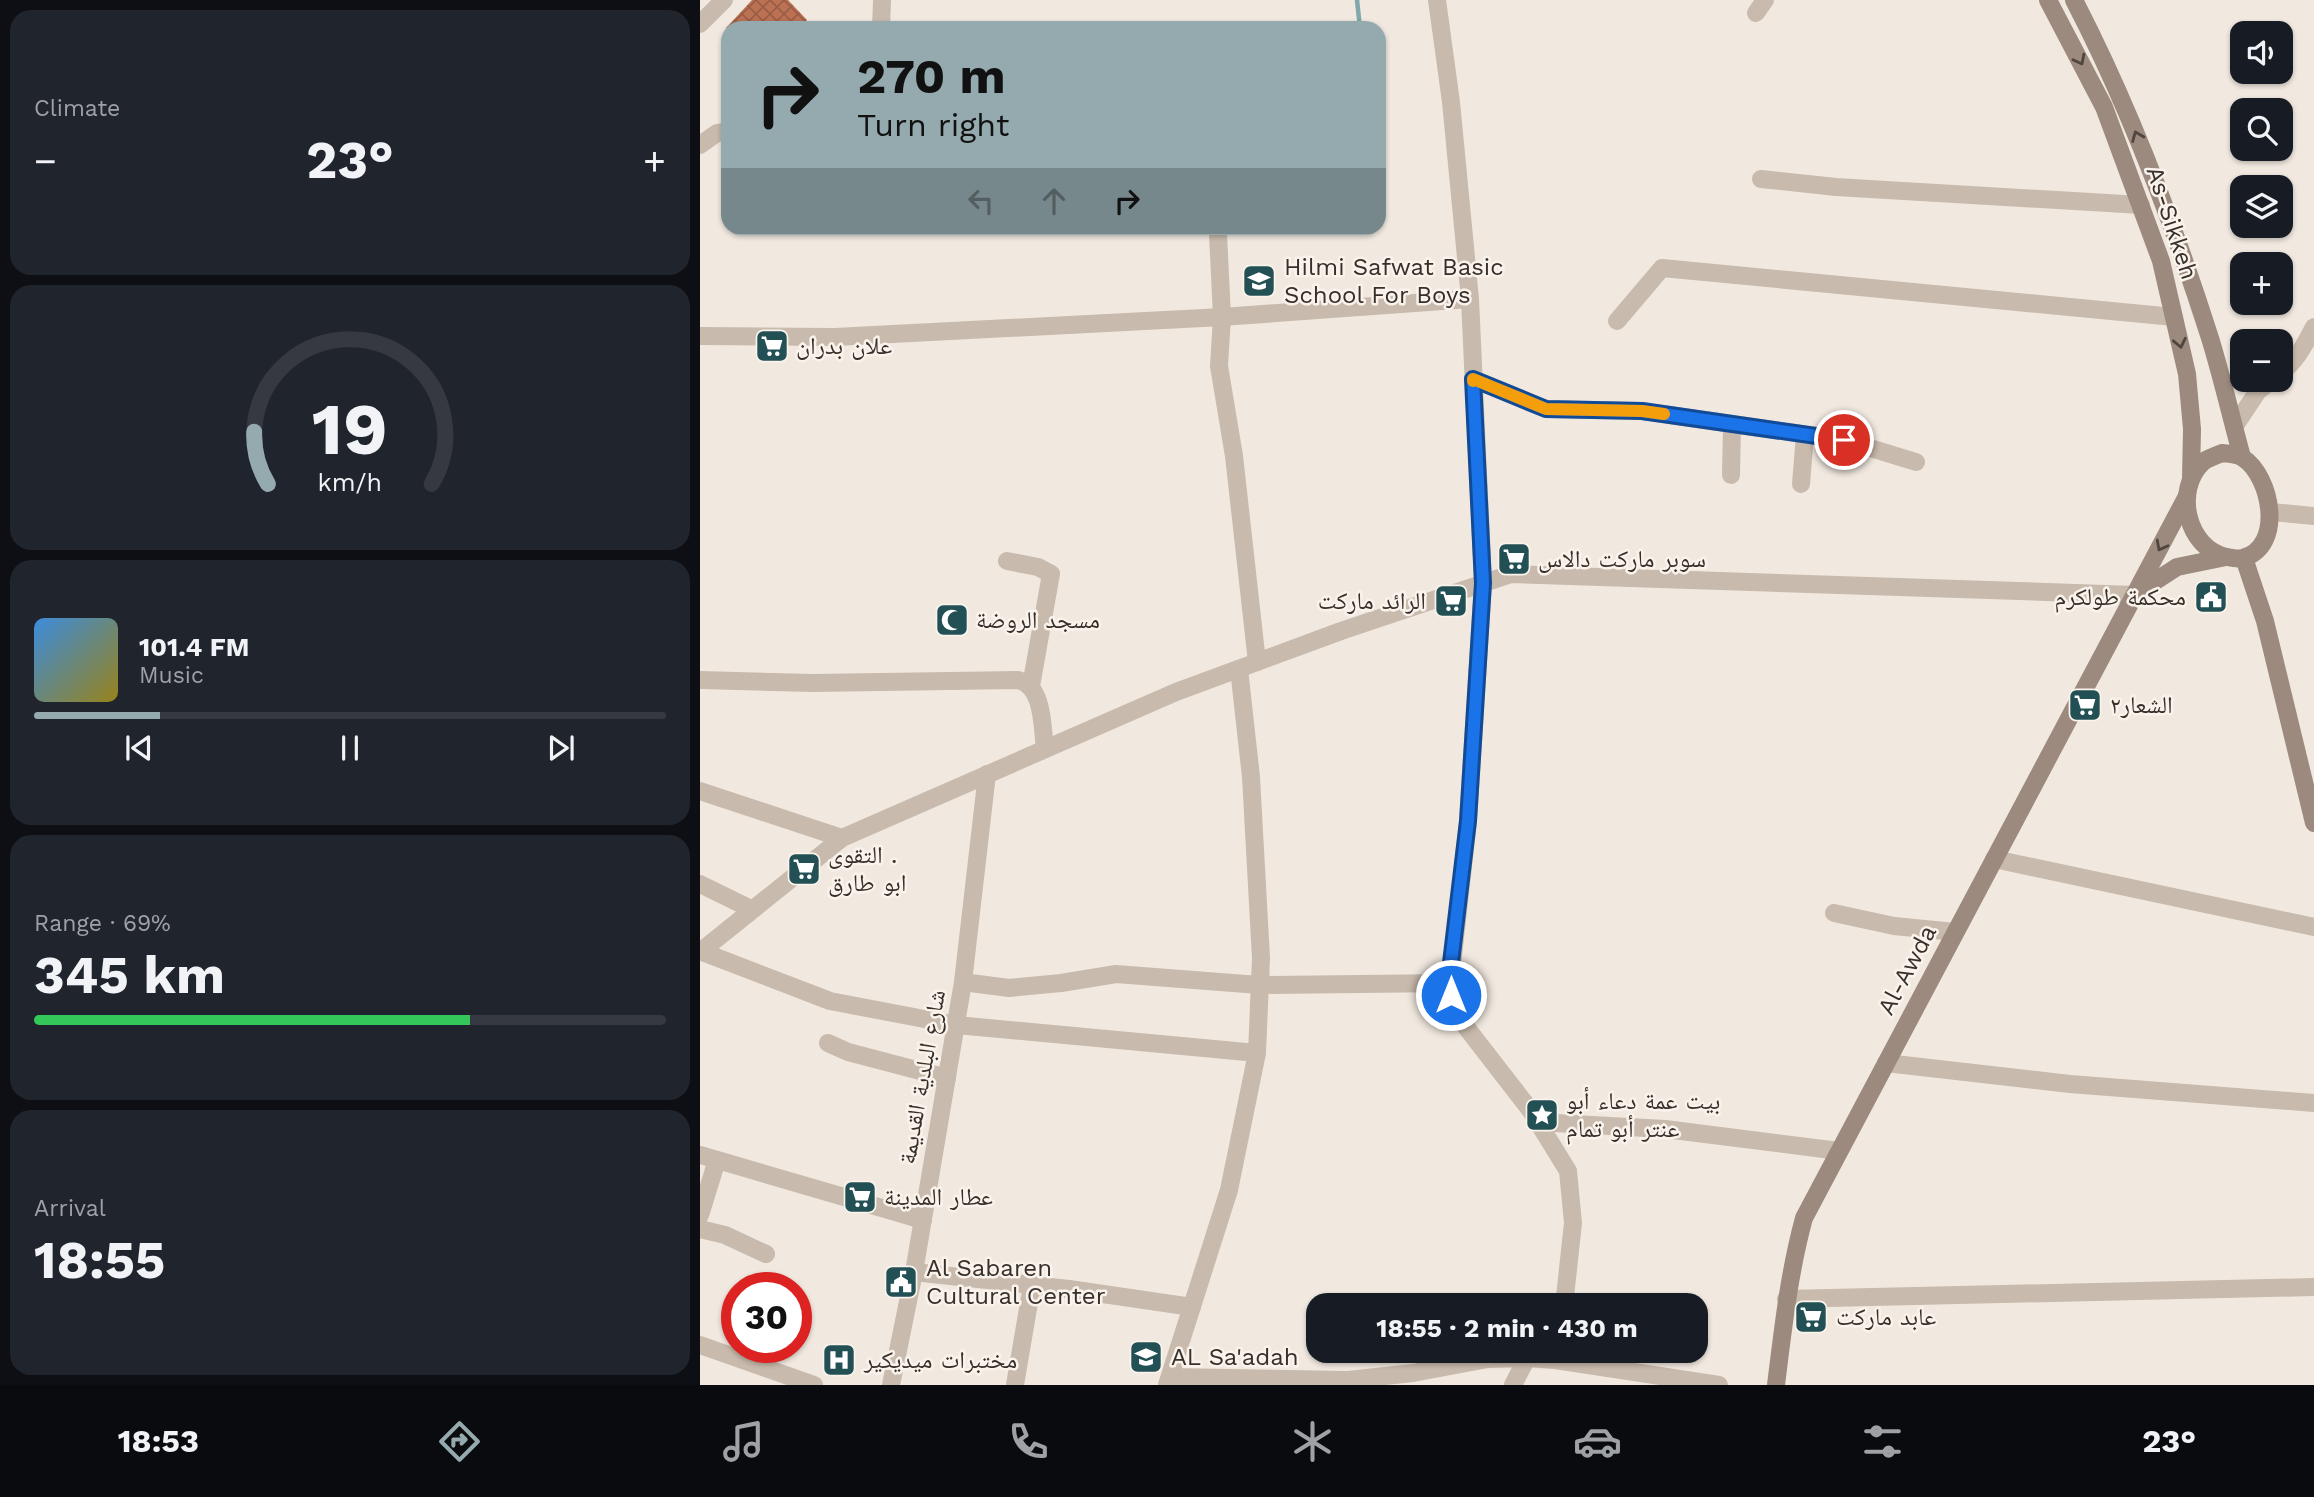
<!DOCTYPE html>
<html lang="en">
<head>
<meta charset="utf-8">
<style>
  body { margin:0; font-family:"Work Sans","Noto Naskh Arabic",sans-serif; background:#20242c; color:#f1f3f6; height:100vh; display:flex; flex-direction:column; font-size:26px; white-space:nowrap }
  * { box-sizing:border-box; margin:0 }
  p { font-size:23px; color:#9ea1a6 }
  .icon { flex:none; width:38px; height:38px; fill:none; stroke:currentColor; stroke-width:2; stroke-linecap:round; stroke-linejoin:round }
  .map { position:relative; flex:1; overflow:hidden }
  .sheet { display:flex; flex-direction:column; gap:10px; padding:10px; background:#0d0f14; width:700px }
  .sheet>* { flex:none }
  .banner { position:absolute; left:21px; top:21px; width:665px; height:214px; border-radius:21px; box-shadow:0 2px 5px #0004; background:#94aaae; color:#111; overflow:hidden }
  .fabs { position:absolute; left:1530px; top:21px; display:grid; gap:14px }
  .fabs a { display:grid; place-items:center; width:63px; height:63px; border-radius:14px; background:#171b24; box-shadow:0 2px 5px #0004; font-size:35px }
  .speed { position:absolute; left:21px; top:1272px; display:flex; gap:14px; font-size:35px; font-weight:700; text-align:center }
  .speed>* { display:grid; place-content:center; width:91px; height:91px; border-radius:50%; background:#171b24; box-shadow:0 2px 5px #0004; line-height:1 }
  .speed .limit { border:10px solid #d22; background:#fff; color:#111 }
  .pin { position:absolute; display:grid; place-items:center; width:60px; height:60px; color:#fff; margin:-30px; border:4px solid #fff; border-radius:50%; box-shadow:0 2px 7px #0007 }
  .me { position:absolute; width:77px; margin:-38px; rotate:0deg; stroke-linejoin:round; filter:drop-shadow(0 0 5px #0008) }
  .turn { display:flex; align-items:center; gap:24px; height:147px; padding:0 21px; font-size:32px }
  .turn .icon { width:91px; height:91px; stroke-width:2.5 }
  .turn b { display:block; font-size:49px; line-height:60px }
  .lanes { display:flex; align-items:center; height:66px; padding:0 21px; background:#0003; justify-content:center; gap:35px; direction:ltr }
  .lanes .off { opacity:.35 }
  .big { font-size:52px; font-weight:700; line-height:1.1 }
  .sheet .tile { flex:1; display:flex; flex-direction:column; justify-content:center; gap:10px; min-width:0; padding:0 24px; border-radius:21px; background:#20242c }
  .sheet .dial { align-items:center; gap:0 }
  .dial svg { height:182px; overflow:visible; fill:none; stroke:#363941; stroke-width:7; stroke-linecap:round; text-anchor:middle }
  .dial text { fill:#f1f3f6; stroke:none }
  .song { display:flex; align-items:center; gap:21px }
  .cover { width:84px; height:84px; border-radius:10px; background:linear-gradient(135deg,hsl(210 70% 55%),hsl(50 70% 35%)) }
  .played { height:7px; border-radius:4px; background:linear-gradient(90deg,#94aaae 20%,#363941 20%) }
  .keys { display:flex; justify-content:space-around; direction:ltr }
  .heat { display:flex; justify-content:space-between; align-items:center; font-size:38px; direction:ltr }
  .charge { height:10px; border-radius:5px; background:linear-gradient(90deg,#34c759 69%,#363941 0) }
  .trip { position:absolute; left:606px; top:1293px; width:402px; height:70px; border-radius:21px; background:#171b24; box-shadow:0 2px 5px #0004; font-weight:700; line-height:70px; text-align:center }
  .tab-bar { display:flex; height:112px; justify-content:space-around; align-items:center; background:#090b0e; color:#9ea1a6 }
  .tab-bar .icon { width:49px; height:49px }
  .tab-bar .active { color:#94aaae }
  .tab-bar b { font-size:32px; color:#f1f3f6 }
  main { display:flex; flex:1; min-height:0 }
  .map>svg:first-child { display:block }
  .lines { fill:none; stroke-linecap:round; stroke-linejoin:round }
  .stream { stroke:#81a8ac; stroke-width:4.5 }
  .building { fill:url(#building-cross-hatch) }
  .street { stroke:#c8baac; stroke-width:18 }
  .secondary { stroke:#9c8a7e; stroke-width:18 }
  .oneway { stroke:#50463f }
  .route-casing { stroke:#114b97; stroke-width:18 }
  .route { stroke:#1a73e8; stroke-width:12 }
  .slow { stroke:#f59e0b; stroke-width:12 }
  .labels { text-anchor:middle; stroke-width:5; stroke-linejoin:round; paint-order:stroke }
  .street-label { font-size:24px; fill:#372f2a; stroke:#f9f3ec }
  .poi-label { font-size:24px; fill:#372f2a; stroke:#f9f3ec; text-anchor:start }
</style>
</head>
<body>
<main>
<section class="sheet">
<div class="tile"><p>Climate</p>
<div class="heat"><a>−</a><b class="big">23°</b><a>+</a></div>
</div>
<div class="tile dial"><svg viewBox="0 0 100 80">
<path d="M14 69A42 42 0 1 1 86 69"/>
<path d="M14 69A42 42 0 0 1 8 46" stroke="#94aaae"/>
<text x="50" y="56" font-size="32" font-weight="700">19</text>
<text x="50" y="72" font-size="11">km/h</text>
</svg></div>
<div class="tile">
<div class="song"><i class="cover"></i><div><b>101.4 FM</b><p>Music</p></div></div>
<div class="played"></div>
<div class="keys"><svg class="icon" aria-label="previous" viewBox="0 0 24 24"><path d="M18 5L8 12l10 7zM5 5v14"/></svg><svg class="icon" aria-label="pause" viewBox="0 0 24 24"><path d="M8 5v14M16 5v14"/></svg><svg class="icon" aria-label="next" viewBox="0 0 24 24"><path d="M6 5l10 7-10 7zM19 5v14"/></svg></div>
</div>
<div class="tile"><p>Range · 69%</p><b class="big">345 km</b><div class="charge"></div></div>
<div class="tile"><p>Arrival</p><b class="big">18:55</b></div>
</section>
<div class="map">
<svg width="1614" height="1385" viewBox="0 0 1614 1385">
  <defs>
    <pattern id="building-cross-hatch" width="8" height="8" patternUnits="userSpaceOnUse" patternTransform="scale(1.75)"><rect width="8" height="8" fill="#bc7153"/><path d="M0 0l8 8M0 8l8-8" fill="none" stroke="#9a5d45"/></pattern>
  </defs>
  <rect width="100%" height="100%" fill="#f1e9e0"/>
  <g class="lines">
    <!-- stream -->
    <polyline class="stream" points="657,0 660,28"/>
  </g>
  <!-- building -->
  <polygon class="building" points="52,0 88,0 107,20 99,28 26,28"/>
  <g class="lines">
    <!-- street -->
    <g class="street">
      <polyline points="737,0 751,102 770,299 783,583 768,821 750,983 754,1007 759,1018 831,1111 868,1171 873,1223 864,1306"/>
      <polyline points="1056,13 1065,0"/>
      <polyline points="0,24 24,0"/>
      <polyline points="181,28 182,0"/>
      <polyline points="0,145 17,133 28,131"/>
      <polyline points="1061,179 1136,187 1441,205"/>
      <polyline points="518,234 522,317 519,366 534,456 557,662"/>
      <polyline points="917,321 962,268 1474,317"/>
      <polyline points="0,336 135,337 522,317 770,299"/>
      <path d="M1580,373c16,-11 25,-29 34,-46"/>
      <polyline points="773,379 846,409 942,411 1144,440 1216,462"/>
      <polyline points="1534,427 1558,391 1572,380"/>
      <polyline points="1031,475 1032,424"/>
      <polyline points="1101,484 1105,435"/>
      <polyline points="1571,512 1614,516"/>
      <polyline points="307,561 338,567 351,574 331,686"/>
      <path d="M0,680l113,3 205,-3c26,6 24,47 27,69"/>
      <polyline points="0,791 142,838"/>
      <polyline points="1294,859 1614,927"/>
      <polyline points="0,884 51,909"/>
      <polyline points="1134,913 1194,926 1255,932"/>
      <polyline points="0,951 130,1001 256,1025 557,1053"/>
      <polyline points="0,952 142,838 476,692 641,631 811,574 1435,595"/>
      <polyline points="263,982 309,988 361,983 416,974 559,985 750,983"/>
      <polyline points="128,1043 148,1052 247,1078"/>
      <polyline points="1186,1063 1370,1084 1614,1103"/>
      <polyline points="837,1122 965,1129 1139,1151"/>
      <polyline points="0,1155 223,1220"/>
      <polyline points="0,1215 17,1160"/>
      <polyline points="0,1229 25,1235 66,1254"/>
      <polyline points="214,1272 369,1289 492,1307"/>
      <polyline points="1086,1299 1614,1287"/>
      <polyline points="0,1345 114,1385"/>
      <polyline points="470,1377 648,1380 713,1373 788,1359 827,1358 855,1360 1019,1385"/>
      <polyline points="191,1385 214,1272 263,982 287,774"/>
      <polyline points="315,1385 332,1285"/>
      <polyline points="467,1385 529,1190 557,1053 561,958 551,777 539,669"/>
      <polyline points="813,1385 827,1358"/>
    </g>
    <!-- secondary -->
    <g class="secondary">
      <polyline points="1348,0 1404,107 1461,261 1487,374 1492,429 1491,478"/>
      <path d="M1374,0c56,108 99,222 136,338 12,39 21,79 32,119"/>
      <path d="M1522,453c7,1 16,1 21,5 28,18 42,88 0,100 -4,1 -11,0 -16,-1 -40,-8 -54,-67 -24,-95 5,-4 13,-6 19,-9z"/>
      <polyline points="1544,558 1565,621 1614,823"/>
      <polyline points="1440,591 1477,567 1526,557"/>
      <path d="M1076,1385c7,-56 13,-112 28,-167l383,-722"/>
    </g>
  </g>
  <!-- one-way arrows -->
  <defs><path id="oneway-chevron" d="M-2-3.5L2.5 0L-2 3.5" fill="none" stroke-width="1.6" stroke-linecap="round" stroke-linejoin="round" transform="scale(1.75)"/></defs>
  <g class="oneway">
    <use href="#oneway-chevron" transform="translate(1380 60) rotate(63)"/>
    <use href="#oneway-chevron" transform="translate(1437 136) rotate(-112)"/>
    <use href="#oneway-chevron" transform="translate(1480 343) rotate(78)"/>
    <use href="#oneway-chevron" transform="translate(1461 546) rotate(118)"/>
  </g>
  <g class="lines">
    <defs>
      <polyline id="route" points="751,995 750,971 768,821 783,583 773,379 846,409 942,411 1144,440"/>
    </defs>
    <!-- route casing -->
    <use href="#route" class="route-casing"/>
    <!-- route -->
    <use href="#route" class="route"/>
    <!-- slow -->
    <polyline class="slow" points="773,381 773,379 846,409 942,411 964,414"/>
  </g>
  <!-- icons -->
  <defs>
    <symbol id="school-square" viewBox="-11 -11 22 22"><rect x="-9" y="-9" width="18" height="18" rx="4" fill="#235055" stroke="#f9f3ec"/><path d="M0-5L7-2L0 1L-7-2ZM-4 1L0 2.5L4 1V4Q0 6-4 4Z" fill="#fff"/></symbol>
    <symbol id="supermarket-square" viewBox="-11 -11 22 22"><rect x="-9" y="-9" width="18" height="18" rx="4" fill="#235055" stroke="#f9f3ec"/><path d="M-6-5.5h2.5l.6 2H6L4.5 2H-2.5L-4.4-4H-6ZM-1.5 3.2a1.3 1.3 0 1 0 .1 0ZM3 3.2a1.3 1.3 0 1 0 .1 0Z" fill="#fff"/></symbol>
    <symbol id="civic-square" viewBox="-11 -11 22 22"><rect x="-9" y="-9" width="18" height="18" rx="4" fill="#235055" stroke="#f9f3ec"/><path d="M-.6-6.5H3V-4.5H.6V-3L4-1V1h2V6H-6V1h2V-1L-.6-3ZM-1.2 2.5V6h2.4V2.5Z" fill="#fff"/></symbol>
    <symbol id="mosque-square" viewBox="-11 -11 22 22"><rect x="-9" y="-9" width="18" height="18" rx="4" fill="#235055" stroke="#f9f3ec"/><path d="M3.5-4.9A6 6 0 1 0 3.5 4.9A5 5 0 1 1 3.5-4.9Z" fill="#fff"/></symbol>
    <symbol id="sight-square" viewBox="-11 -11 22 22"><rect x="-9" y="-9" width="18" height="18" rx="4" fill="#235055" stroke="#f9f3ec"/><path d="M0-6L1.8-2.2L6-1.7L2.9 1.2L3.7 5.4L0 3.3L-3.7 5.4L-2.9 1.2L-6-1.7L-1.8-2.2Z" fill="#fff"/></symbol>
    <symbol id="university-square" viewBox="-11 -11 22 22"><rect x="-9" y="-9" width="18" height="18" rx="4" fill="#235055" stroke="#f9f3ec"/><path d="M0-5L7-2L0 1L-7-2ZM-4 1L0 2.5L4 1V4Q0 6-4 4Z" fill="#fff"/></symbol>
    <symbol id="hospital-square" viewBox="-11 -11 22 22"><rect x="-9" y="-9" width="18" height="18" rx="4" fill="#235055" stroke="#f9f3ec"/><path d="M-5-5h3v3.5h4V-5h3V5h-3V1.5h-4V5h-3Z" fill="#fff"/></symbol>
  </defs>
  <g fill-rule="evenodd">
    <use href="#school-square" x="540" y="262" width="38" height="38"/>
    <use href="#supermarket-square" x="53" y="327" width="38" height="38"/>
    <use href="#supermarket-square" x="795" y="540" width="38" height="38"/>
    <use href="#civic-square" x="1492" y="578" width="38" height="38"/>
    <use href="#supermarket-square" x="732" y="582" width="38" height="38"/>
    <use href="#mosque-square" x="233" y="601" width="38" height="38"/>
    <use href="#supermarket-square" x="1366" y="686" width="38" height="38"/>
    <use href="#supermarket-square" x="85" y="850" width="38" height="38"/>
    <use href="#sight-square" x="823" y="1096" width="38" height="38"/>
    <use href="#supermarket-square" x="141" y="1178" width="38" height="38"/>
    <use href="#civic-square" x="182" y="1263" width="38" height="38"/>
    <use href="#supermarket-square" x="1092" y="1298" width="38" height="38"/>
    <use href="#university-square" x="427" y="1338" width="38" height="38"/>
    <use href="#hospital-square" x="120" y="1341" width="38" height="38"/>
  </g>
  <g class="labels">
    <!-- street labels -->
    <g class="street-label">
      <text transform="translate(1472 223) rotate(72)" y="8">As-Sikkeh</text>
      <text transform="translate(1207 970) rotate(-62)" y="8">Al-Awda</text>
      <text transform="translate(222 1077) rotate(-80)" y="8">شارع البلدية القديمة</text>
    </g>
    <!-- poi labels -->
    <g class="poi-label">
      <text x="584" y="275">Hilmi Safwat Basic<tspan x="584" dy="28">School For Boys</tspan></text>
      <text x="96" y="354">علان بدران</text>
      <text x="838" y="567">سوبر ماركت دالاس</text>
      <text x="1486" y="605" text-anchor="end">محكمة طولكرم</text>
      <text x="726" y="609" text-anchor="end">الرائد ماركت</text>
      <text x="276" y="628">مسجد الروضة</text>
      <text x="1410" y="713">الشعار٢</text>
      <text x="128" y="863">التقوى .<tspan x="128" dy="28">ابو طارق</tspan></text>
      <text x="866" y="1109">بيت عمة دعاء أبو<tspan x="866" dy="28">عنتر أبو تمام</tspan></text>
      <text x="184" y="1205">عطار المدينة</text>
      <text x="226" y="1276">Al Sabaren<tspan x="226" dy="28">Cultural Center</tspan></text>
      <text x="1136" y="1325">عابد ماركت</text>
      <text x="471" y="1365">AL Sa'adah</text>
      <text x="164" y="1368">مختبرات ميديكير</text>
    </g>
  </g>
</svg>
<div class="fabs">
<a><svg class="icon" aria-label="sound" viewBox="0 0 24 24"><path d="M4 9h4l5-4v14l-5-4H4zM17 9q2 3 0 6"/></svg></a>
<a><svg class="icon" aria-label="search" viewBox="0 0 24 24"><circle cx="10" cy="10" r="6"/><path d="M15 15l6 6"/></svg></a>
<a><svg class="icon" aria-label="layers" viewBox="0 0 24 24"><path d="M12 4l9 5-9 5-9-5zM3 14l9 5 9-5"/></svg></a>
<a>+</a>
<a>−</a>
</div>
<div class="speed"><div class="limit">30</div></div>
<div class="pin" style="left:1144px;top:440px;background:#d93025"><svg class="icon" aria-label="arrive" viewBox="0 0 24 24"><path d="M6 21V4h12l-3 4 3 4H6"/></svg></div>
<svg class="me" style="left:751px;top:995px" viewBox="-20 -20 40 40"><circle r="17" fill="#1a73e8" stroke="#fff" stroke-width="3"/><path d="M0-11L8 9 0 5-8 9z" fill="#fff"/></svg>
<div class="trip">18:55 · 2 min · 430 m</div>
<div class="banner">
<div class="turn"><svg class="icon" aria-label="right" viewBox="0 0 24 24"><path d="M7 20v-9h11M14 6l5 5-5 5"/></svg><div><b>270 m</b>Turn right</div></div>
<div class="lanes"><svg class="icon off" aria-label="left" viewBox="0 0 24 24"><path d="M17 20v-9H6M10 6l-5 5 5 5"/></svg><svg class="icon off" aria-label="ahead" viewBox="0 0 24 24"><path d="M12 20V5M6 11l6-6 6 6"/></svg><svg class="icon" aria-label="right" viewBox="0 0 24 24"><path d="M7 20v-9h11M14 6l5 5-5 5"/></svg></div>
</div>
</div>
</main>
<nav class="tab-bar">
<b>18:53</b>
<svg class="icon active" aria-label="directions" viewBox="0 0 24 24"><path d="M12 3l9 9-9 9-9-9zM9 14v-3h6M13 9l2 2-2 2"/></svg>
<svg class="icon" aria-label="music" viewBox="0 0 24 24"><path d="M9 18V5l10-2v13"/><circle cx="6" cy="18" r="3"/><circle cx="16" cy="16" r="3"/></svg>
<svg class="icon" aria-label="phone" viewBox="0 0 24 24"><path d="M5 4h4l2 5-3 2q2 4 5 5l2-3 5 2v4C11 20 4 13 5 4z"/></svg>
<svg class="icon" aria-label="climate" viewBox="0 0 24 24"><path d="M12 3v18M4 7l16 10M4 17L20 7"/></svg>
<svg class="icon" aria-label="car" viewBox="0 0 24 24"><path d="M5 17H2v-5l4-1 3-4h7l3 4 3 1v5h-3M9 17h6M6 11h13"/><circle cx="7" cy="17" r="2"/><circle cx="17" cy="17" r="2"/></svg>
<svg class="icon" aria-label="filters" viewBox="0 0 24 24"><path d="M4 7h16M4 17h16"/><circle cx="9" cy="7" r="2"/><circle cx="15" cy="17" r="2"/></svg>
<b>23°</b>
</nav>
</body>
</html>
